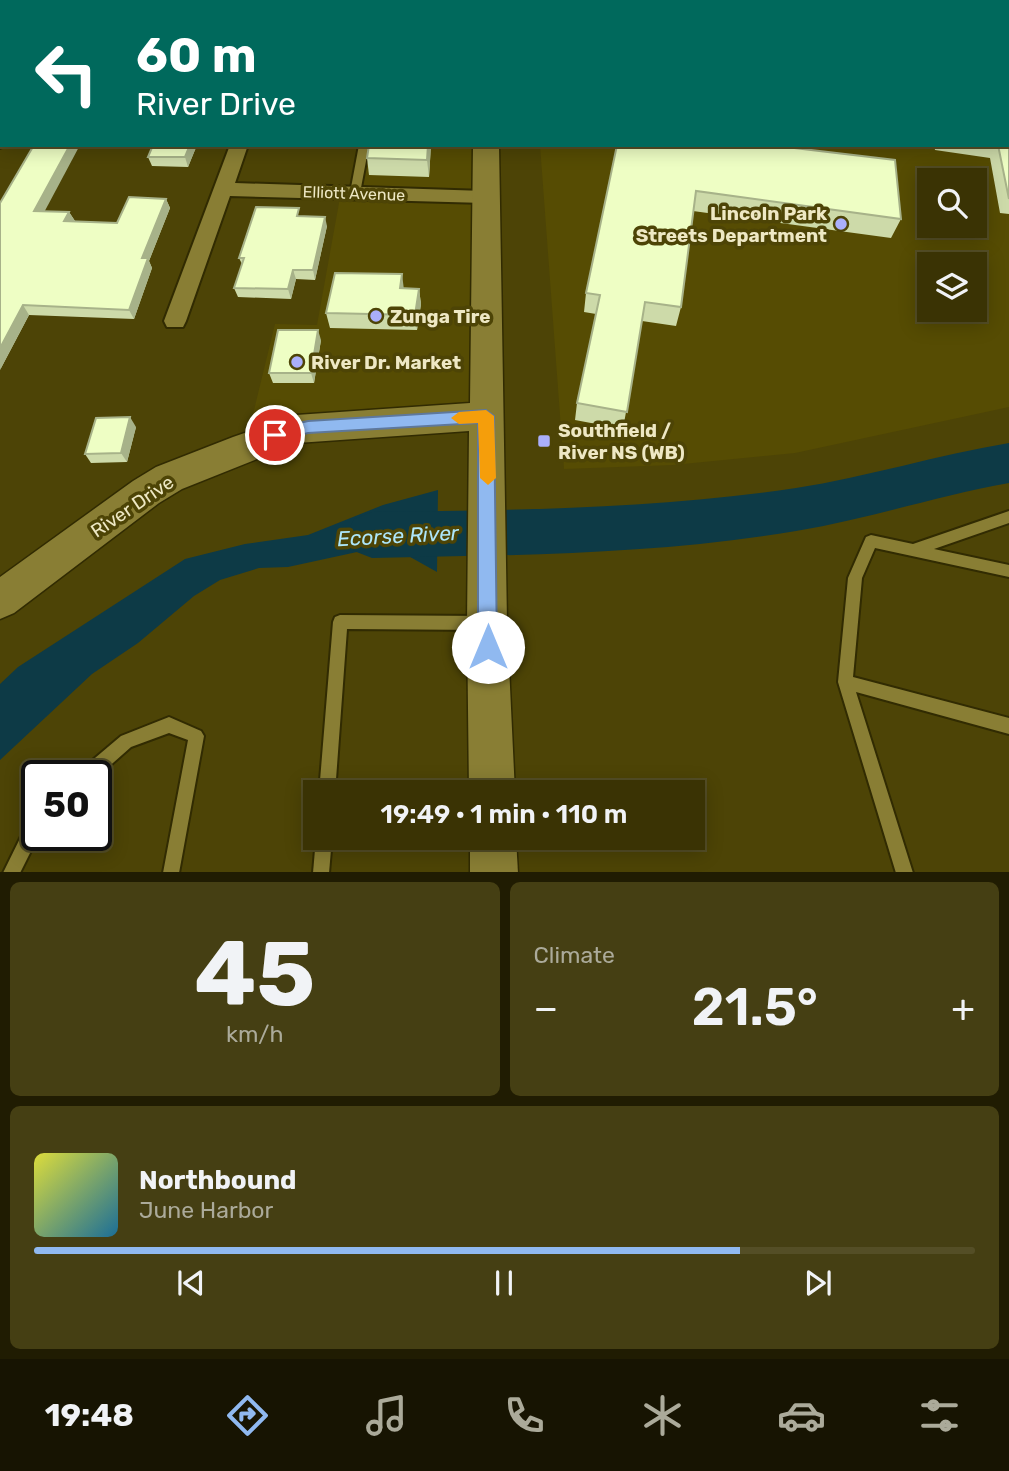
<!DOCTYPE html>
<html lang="en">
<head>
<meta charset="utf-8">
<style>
  body { margin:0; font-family:Rubik,sans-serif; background:#453f13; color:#f1f3f6; height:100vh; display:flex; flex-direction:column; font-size:26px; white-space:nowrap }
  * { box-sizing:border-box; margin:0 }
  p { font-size:23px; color:#abaa9a }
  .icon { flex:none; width:38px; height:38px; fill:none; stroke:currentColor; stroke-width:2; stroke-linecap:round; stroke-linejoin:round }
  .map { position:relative; height:872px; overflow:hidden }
  .panel { display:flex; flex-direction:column; gap:10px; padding:10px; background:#201c02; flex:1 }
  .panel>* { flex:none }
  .guide { position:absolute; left:0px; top:0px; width:1010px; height:147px; box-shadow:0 4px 18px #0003,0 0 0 2px #544e26; background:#00695c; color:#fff; overflow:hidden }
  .buttons { position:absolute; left:917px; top:168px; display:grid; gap:14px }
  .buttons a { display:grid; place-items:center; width:70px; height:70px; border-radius:0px; background:#3a3304; box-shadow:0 4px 18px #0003,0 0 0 2px #544e26; font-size:35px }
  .speed { position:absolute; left:21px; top:760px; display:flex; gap:14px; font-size:35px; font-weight:700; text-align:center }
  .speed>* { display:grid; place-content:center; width:91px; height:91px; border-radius:50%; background:#3a3304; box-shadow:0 4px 18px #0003,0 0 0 2px #544e26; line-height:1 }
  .speed .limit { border:4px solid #111; border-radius:10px; background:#fff; color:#111 }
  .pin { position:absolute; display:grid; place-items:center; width:60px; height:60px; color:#fff; margin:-30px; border:4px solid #fff; border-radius:50%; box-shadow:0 2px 7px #0007 }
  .me { position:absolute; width:77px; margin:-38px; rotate:0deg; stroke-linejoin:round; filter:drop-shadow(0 0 5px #0008) }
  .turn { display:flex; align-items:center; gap:24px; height:147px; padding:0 21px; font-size:32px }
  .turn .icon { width:91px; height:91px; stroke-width:2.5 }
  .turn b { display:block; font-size:49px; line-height:60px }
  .big { font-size:52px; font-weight:600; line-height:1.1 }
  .panel .tile { flex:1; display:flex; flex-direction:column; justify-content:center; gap:10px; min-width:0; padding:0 24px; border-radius:10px; background:#453f13 }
  .panel .dial { align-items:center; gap:0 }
  .dial b { font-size:91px; line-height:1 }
  .song { display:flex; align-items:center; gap:21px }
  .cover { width:84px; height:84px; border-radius:10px; background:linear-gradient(135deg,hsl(60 70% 55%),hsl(200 70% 35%)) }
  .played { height:7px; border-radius:4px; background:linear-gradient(90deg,#90b9f0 75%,#544e26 75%) }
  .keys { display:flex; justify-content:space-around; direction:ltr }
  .heat { display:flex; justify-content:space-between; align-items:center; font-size:38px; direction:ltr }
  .panel .tiles { flex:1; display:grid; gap:10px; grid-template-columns:1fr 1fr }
  .tile:last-child { grid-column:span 2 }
  .trip { position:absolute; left:303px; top:780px; width:402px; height:70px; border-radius:0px; background:#3a3304; box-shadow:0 4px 18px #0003,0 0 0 2px #544e26; font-weight:600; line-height:70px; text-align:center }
  .dock { display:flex; height:112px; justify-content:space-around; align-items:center; background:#171402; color:#abaa9a }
  .dock .icon { width:49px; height:49px }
  .dock .on { color:#90b9f0 }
  .dock b { font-size:32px; color:#f1f3f6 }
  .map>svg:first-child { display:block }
  .built { fill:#564c03; fill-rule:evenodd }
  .water { fill:#0d3a46 }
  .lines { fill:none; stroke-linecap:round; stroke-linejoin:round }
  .river { fill:#0d3a46; fill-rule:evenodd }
  .lane-casing { stroke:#312b02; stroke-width:4 }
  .street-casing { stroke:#312b02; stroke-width:4 }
  .secondary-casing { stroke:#312b02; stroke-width:3 }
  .lane { fill:#897e34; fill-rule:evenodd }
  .street { fill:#897e34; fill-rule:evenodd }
  .secondary { fill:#897e34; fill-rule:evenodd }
  .wall { fill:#cddaa9 }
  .shaded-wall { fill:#a7b289 }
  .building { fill:#eefec4; stroke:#a7b289; stroke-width:2 }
  .route { fill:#90b9f0; stroke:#5e789c; stroke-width:2 }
  .slow { fill:#f59e0b }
  .poi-dot { fill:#aaaffb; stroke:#4d4406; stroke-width:2.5 }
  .labels { text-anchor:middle; stroke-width:7; stroke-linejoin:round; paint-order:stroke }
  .far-street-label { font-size:16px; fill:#eee8c4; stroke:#4d4406 }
  .poi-label { font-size:19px; font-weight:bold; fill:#eee8c4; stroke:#4d4406; text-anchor:start }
  .street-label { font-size:19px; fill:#eee8c4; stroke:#4d4406 }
  .water-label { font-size:21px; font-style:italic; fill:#ade6fa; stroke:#4d4406 }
</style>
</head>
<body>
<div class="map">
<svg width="1009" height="873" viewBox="0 0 1009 873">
  <rect width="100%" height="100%" fill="#4d4406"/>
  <!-- built -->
  <g class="built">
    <path d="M1009,95v312l-214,46 -122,12 -109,4 -24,-324h468zM929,180h46v46h-46zM929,264h46v46h-46z"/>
    <polygon points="364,145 486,145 486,416 245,447 275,324 317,325 341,192 355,192"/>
  </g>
  <!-- water -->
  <polygon class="water" points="438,490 437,572 403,553 357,552 288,567 259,568 220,580 194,596 138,643 92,674 0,760 0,684 18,667 185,559 245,544 308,535 383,505"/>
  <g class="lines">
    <!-- river -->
    <path class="river" d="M1009,443v40c-72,13 -141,36 -213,48 -142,24 -281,24 -424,27l-18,-7 -8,-16 8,-16 18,-7c144,-2 281,-3 424,-24 71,-11 141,-33 213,-45z"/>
    <defs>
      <g id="lane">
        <rect x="390" y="0" width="8" height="2"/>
        <rect x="417" y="0" width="8" height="2"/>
        <rect x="617" y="0" width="8" height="2"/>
        <polygon points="359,145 369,145 360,193 355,196 350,193"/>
        <polygon points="1009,511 1009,523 934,549 1009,565 1009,577 875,548 862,578 853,677 1009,718 1009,734 856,692 913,873 896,873 838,682 848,578 866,537 871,535 913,544"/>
        <polygon points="340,615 484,616 489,618 491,623 489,628 484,630 347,629 335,793 319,793 333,622 335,617"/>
        <polygon points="169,717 201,731 204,736 179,873 163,873 188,740 169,733 131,747 96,778 96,775 80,775 82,769 121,736"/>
        <polygon points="37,814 37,835 39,835 20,873 3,873 31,816"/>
        <polygon points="316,838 332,838 329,873 313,873"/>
      </g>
      <g id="street">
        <polygon points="82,0 98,0 81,2"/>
        <rect x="283" y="0" width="16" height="2"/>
        <polygon points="782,0 812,0 814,2 783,2"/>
        <rect x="1008" y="18" width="1" height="10"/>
        <polygon points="2,134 2,145 7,145 0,148"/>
        <polygon points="230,145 248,145 235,183 485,191 495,197 485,203 230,196 186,321 183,327 167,327 164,321"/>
      </g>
      <g id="secondary">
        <rect x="480" y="0" width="22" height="2"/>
        <polygon points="473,145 499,145 507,623 515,793 469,793 467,623 469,431 297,443 182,489 159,503 14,613 0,619 0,577 133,481 156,467 233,437 296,415 470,403"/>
        <polygon points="470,838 516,838 518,873 470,873"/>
      </g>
    </defs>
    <!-- lane casing -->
    <use href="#lane" class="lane-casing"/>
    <!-- street casing -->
    <use href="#street" class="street-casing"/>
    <!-- secondary casing -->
    <use href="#secondary" class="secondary-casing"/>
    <!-- lane -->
    <use href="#lane" class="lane"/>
    <!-- street -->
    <use href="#street" class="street"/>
    <!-- secondary -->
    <use href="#secondary" class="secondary"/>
  </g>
  <!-- wall -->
  <g class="wall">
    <polygon points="113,0 147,0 146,2 113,2"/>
    <polygon points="1009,123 1009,214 1000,213 990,158 935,150 934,145 1008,145"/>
    <polygon points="197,145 188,167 152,166 148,157"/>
    <polygon points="369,145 431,145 429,177 369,175 367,158"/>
    <polygon points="617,145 901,219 891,238 693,211 681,307 676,326 642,321 623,429 575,420 577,403 596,314 584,312 586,293"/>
    <polygon points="166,199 170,208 149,261 152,268 134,319 29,315 0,370 45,211 69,212 75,221 117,223"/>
    <polygon points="301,216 327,226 315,280 296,279 291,299 238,297 234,288 242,264 239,258"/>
    <polygon points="419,289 421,304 417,330 330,328 326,313"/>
    <polygon points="321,340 314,383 273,383 269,373"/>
    <polygon points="136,427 127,462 91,463 85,454"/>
  </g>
  <!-- shaded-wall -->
  <g class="shaded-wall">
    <polygon points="48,0 59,0 57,2 47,2"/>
    <polygon points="2,66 2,99 0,101 0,69"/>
    <polygon points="70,145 80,145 40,220 34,211"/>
    <polygon points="190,145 197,145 188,167 185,157"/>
    <polygon points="428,145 431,145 429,177 427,160"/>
    <polygon points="166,199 170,208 149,261 152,268 134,319 129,310 142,258"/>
    <polygon points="69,212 75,221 64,221"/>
    <polygon points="325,217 327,226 315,280 313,270"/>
    <polygon points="293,270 296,279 291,299 288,289"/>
    <polygon points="402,274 404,290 400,288"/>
    <polygon points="419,289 421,304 417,330 415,315"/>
    <polygon points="23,305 29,315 0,370 0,348"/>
    <polygon points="318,330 321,340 314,383 311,373"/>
    <polygon points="130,417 136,427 127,462 121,453"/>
  </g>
  <!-- building -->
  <g class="building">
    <polygon points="0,0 48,0 47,2 2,2 2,66 0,69"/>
    <polygon points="216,0 247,0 246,2 215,2"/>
    <polygon points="313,0 382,0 381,2 312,2"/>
    <rect x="1008" y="36" width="1" height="26"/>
    <polygon points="1008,123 1009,123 1009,199 998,145 1008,145"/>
    <polygon points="34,145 70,145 34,211 69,212 64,221 117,223 129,197 166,199 142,258 148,258 129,310 23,305 0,348 0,203"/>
    <polygon points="153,145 190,145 185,157 148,157"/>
    <polygon points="369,145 428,145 427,160 367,158"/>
    <polygon points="617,145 769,145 895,160 901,219 696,191 681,307 645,302 627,412 577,403 600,295 586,293"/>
    <polygon points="256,207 299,208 297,216 325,217 313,270 293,270 288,289 234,288 244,258 239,258"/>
    <polygon points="335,273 402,274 400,288 419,289 415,315 326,313"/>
    <polygon points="278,330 318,330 311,373 269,373"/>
    <polygon points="130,417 121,453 85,454 96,418"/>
  </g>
  <!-- route -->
  <polygon class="route" points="486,410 494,416 497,647 494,653 488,656 481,653 478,647 478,423 308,433 275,442 267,435 270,430 308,421"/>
  <!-- slow -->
  <polygon class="slow" points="486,410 494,416 496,478 488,485 480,478 478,423 459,424 451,418 459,412"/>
  <!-- markers -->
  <g class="poi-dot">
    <circle cx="841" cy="224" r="7"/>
    <circle cx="376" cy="316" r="7"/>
    <circle cx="297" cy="362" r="7"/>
    <rect x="537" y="434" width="14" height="14" rx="3.5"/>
  </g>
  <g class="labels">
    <!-- far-street labels -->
    <g class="far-street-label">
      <text transform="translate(354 193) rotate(2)" y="6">Elliott Avenue</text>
    </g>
    <!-- poi labels -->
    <g class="poi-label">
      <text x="827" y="220" text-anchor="end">Lincoln Park<tspan x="827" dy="22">Streets Department</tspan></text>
      <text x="390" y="323">Zunga Tire</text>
      <text x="311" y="369">River Dr. Market</text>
      <text x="558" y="437">Southfield /<tspan x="558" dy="22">River NS (WB)</tspan></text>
    </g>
    <!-- street labels -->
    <g class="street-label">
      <text transform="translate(132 506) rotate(-34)" y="7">River Drive</text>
    </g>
    <!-- water labels -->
    <g class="water-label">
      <text transform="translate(398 536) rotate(-3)" y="7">Ecorse River</text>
    </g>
  </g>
</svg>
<div class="buttons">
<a><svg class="icon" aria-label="search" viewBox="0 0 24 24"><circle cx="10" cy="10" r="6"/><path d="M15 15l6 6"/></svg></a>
<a><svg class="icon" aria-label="layers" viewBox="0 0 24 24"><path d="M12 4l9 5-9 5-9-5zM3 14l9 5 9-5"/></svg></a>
</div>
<div class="speed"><div class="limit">50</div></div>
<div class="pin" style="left:275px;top:435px;background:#d93025"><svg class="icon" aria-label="arrive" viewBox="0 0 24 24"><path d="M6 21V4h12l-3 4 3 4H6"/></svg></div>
<svg class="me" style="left:488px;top:647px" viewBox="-20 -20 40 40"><circle r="19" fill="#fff"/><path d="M0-13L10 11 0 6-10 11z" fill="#90b9f0"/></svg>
<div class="trip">19:49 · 1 min · 110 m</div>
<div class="guide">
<div class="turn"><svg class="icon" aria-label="left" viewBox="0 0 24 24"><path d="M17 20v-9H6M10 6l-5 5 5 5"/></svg><div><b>60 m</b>River Drive</div></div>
</div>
</div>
<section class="panel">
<div class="tiles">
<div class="tile dial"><b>45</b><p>km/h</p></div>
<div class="tile"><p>Climate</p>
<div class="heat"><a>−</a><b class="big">21.5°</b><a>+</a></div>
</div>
<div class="tile">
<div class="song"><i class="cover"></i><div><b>Northbound</b><p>June Harbor</p></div></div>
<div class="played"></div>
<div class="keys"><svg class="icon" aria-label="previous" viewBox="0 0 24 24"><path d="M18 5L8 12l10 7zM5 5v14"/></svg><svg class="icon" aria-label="pause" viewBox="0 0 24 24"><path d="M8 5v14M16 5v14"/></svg><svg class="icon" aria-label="next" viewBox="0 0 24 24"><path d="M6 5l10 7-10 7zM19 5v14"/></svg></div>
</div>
</div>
</section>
<nav class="dock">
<b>19:48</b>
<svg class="icon on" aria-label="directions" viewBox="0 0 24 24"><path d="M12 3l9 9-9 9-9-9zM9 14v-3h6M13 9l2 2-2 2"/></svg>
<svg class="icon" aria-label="music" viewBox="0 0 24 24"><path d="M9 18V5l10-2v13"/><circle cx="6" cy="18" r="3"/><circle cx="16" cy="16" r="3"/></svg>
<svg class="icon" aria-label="phone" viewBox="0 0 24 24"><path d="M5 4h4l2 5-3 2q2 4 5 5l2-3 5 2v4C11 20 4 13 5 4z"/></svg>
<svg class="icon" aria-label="climate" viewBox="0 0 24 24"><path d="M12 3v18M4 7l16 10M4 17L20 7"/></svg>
<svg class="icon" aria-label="car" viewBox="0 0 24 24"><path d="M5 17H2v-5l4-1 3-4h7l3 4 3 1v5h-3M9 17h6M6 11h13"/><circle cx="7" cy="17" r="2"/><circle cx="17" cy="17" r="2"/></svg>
<svg class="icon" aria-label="filters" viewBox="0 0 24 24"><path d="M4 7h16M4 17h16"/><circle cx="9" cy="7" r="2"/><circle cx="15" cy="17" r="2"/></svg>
</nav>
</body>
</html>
